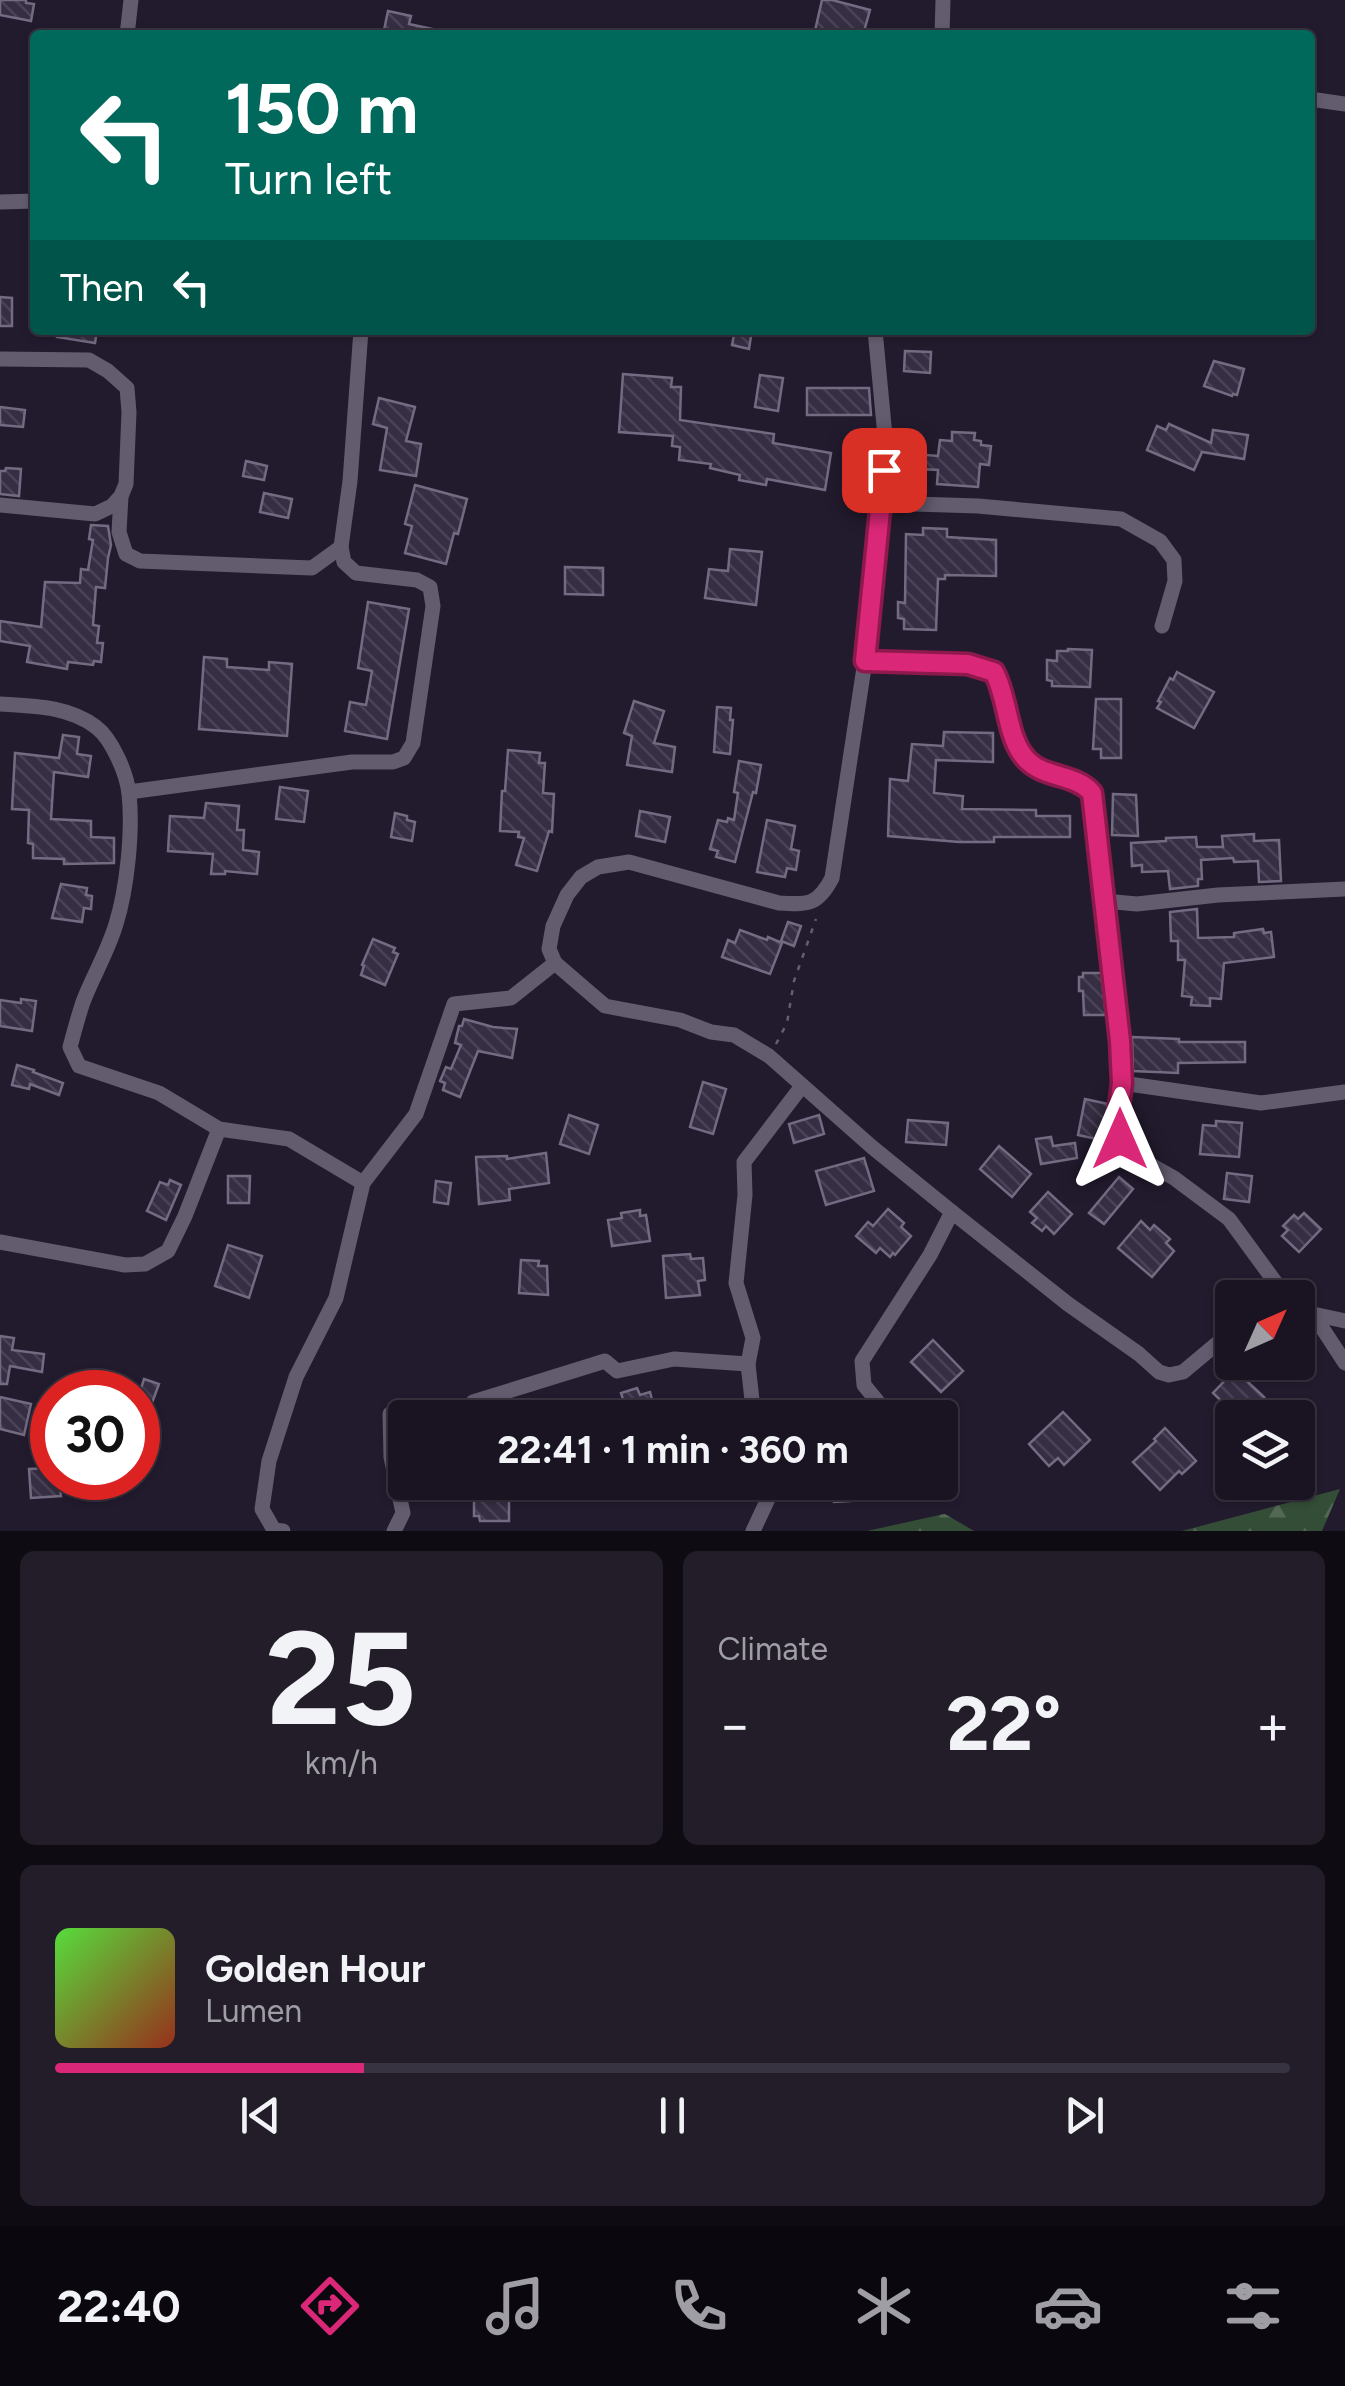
<!DOCTYPE html>
<html lang="en">
<head>
<meta charset="utf-8">
<style>
  body { margin:0; font-family:Figtree,sans-serif; background:#231d2a; color:#f1f3f6; height:100vh; display:flex; flex-direction:column; font-size:38px; white-space:nowrap }
  * { box-sizing:border-box; margin:0 }
  p { font-size:32px; color:#9f9ea5 }
  .icon { flex:none; width:55px; height:55px; fill:none; stroke:currentColor; stroke-width:2; stroke-linecap:round; stroke-linejoin:round }
  .map { position:relative; height:1531px; overflow:hidden }
  .details { display:flex; flex-direction:column; gap:20px; padding:20px; background:#0e0b13; flex:1 }
  .details>* { flex:none }
  .banner { position:absolute; left:30px; top:30px; width:1285px; height:305px; border-radius:10px; box-shadow:0 2px 8px #0004,0 0 0 2px #383340; background:#00695c; color:#fff; overflow:hidden }
  .needle { width:65px; rotate:45deg }
  .fabs { position:absolute; left:1215px; top:1280px; display:grid; gap:20px }
  .fabs a { display:grid; place-items:center; width:100px; height:100px; border-radius:10px; background:#1a1422; box-shadow:0 2px 8px #0004,0 0 0 2px #383340; font-size:50px }
  .speed { position:absolute; left:30px; top:1370px; display:flex; gap:20px; font-size:50px; font-weight:700; text-align:center }
  .speed>* { display:grid; place-content:center; width:130px; height:130px; border-radius:50%; background:#1a1422; box-shadow:0 2px 8px #0004,0 0 0 2px #383340; line-height:1 }
  .speed .limit { border:15px solid #d22; background:#fff; color:#111 }
  .pin { position:absolute; display:grid; place-items:center; width:85px; height:85px; color:#fff; margin:-42px; border-radius:20px; box-shadow:0 5px 15px #0006 }
  .me { position:absolute; width:110px; margin:-55px; rotate:0deg; stroke-linejoin:round; filter:drop-shadow(0 0 8px #0008) }
  .turn { display:flex; align-items:center; gap:35px; height:210px; padding:0 30px; font-size:45px }
  .turn .icon { width:130px; height:130px; stroke-width:2.5 }
  .turn b { display:block; font-size:70px; line-height:85px }
  .then { display:flex; align-items:center; height:95px; padding:0 30px; background:#0003; gap:20px; font-size:38px }
  .big { font-size:75px; font-weight:700; line-height:1.1 }
  .details .tile { flex:1; display:flex; flex-direction:column; justify-content:center; gap:15px; min-width:0; padding:0 35px; border-radius:15px; background:#231d2a }
  .details .dial { align-items:center; gap:0 }
  .dial b { font-size:130px; line-height:1 }
  .song { display:flex; align-items:center; gap:30px }
  .cover { width:120px; height:120px; border-radius:15px; background:linear-gradient(135deg,hsl(110 70% 55%),hsl(10 70% 35%)) }
  .played { height:10px; border-radius:5px; background:linear-gradient(90deg,#db2777 25%,#383340 25%) }
  .keys { display:flex; justify-content:space-around; direction:ltr }
  .heat { display:flex; justify-content:space-between; align-items:center; font-size:55px; direction:ltr }
  .details .tiles { flex:1; display:grid; gap:20px; grid-template-columns:1fr 1fr }
  .tile:last-child { grid-column:span 2 }
  .trip { position:absolute; left:388px; top:1400px; width:570px; height:100px; border-radius:10px; background:#1a1422; box-shadow:0 2px 8px #0004,0 0 0 2px #383340; font-weight:700; line-height:100px; text-align:center }
  .tab-bar { display:flex; height:160px; justify-content:space-around; align-items:center; background:#0a080e; color:#9f9ea5 }
  .tab-bar .icon { width:70px; height:70px }
  .tab-bar .on { color:#db2777 }
  .tab-bar b { font-size:45px; color:#f1f3f6 }
  .map>svg:first-child { display:block }
  .forest { fill:url(#forest-firs) }
  .building { fill:url(#building-back-hatch); stroke:#736b82; stroke-width:2.5 }
  .lines { fill:none; stroke-linecap:round; stroke-linejoin:round }
  .path { stroke:#645e6f; stroke-width:2.5; stroke-dasharray:5 8; stroke-linecap:butt }
  .street { stroke:#635c6f; stroke-width:15 }
  .route-casing { stroke:#8e194d; stroke-width:25 }
  .route { stroke:#db2777; stroke-width:18 }
</style>
</head>
<body>
<div class="map">
<svg width="1345" height="1531" viewBox="0 0 1345 1531">
  <defs>
    <pattern id="forest-firs" width="22" height="20" patternUnits="userSpaceOnUse" patternTransform="scale(2.5)"><rect width="22" height="20" fill="#344d36"/><path d="M5 1l3.5 6h-7zM16 11l3.5 6h-7z" fill="#526754"/></pattern>
    <pattern id="building-back-hatch" width="6" height="6" patternUnits="userSpaceOnUse" patternTransform="scale(2.5)"><rect width="6" height="6" fill="#362e43"/><path d="M-1 5l2 2M0 0l6 6M5-1l2 2" fill="none" stroke="#4a4256"/></pattern>
  </defs>
  <rect width="100%" height="100%" fill="#221b2e"/>
  <!-- forest -->
  <g class="forest">
    <polygon points="1340,1489 1322,1531 1182,1531"/>
    <polygon points="945,1514 974,1531 867,1531 944,1514"/>
  </g>
  <!-- building -->
  <g class="building">
    <polygon points="0,0 26,0 26,3 34,4 31,21 0,15"/>
    <polygon points="822,0 832,0 870,10 863,35 814,35"/>
    <polygon points="388,11 411,16 409,24 437,30 436,35 383,35"/>
    <polygon points="0,297 12,298 12,326 0,326"/>
    <polygon points="57,330 97,330 95,343 57,337"/>
    <polygon points="735,330 752,330 749,349 732,345"/>
    <polygon points="905,351 931,352 930,373 904,371"/>
    <polygon points="1214,361 1244,369 1237,395 1233,394 1232,396 1204,386"/>
    <polygon points="623,374 672,378 671,387 681,387 680,420 774,434 773,443 831,453 825,490 767,479 766,485 739,480 740,475 710,468 711,464 679,460 680,447 672,446 673,436 619,432"/>
    <polygon points="760,375 783,378 778,411 755,407"/>
    <polygon points="807,388 869,388 871,415 807,415"/>
    <polygon points="379,398 415,407 406,441 421,444 416,476 380,470 387,428 373,424"/>
    <polygon points="0,407 25,410 23,427 0,425"/>
    <polygon points="1169,424 1211,443 1213,430 1248,435 1244,459 1202,452 1194,470 1147,450 1157,426 1166,430"/>
    <polygon points="952,432 975,433 974,440 981,441 981,445 991,446 989,465 980,464 978,487 937,484 938,470 901,468 902,453 938,456 940,440 952,441"/>
    <polygon points="246,461 267,466 264,480 243,476"/>
    <polygon points="6,468 21,469 19,496 0,494 0,471 5,471"/>
    <polygon points="415,485 467,499 458,534 454,533 446,564 405,553 412,526 405,524"/>
    <polygon points="264,493 292,499 288,518 260,512"/>
    <polygon points="91,525 108,526 111,545 108,558 105,588 96,587 93,625 99,626 97,643 103,643 101,662 94,661 93,665 68,662 67,669 27,662 30,646 0,641 0,621 41,627 45,582 80,583 81,569 88,570 93,540 89,539"/>
    <polygon points="923,528 947,529 947,537 996,540 996,576 945,575 945,579 938,579 936,630 904,629 904,619 898,618 898,602 905,603 906,534 923,535"/>
    <polygon points="730,549 762,552 756,605 705,598 709,569 728,571"/>
    <polygon points="565,567 603,568 603,595 565,594"/>
    <polygon points="368,602 409,609 387,739 345,731 350,702 366,705 372,671 358,668"/>
    <polygon points="1068,649 1092,650 1090,687 1052,686 1052,681 1047,680 1047,660 1057,661 1057,651 1068,651"/>
    <polygon points="204,657 227,659 227,667 269,670 269,662 292,664 287,736 199,729"/>
    <polygon points="1177,672 1214,692 1194,728 1157,708 1161,702 1158,701 1170,678 1173,680"/>
    <polygon points="1096,699 1121,699 1121,758 1101,758 1101,749 1093,749"/>
    <polygon points="634,701 664,711 654,743 675,747 672,772 627,765 632,736 624,733"/>
    <polygon points="717,707 731,708 730,720 733,720 730,754 714,752"/>
    <polygon points="944,732 993,733 993,762 936,760 934,793 963,796 962,809 1036,810 1036,816 1070,816 1070,837 994,837 994,842 959,842 888,836 890,779 908,781 912,744 943,746"/>
    <polygon points="63,735 79,737 77,754 91,756 88,777 54,772 51,819 91,821 91,837 114,838 114,863 64,864 64,859 33,858 33,844 28,843 29,810 12,809 15,753 59,758"/>
    <polygon points="508,750 540,753 539,763 545,763 543,793 554,794 552,832 549,831 537,871 516,865 524,838 518,837 519,832 500,831 502,791 505,791"/>
    <polygon points="739,761 761,765 756,793 753,792 735,862 716,857 718,851 710,849 718,820 727,822 728,818 734,820 738,793 734,792"/>
    <polygon points="280,787 308,791 304,822 276,819"/>
    <polygon points="1113,794 1136,795 1138,836 1112,835"/>
    <polygon points="206,803 239,806 237,830 244,830 243,850 259,852 257,874 225,871 225,874 211,874 213,854 168,851 170,816 204,818"/>
    <polygon points="640,811 670,817 665,842 636,836"/>
    <polygon points="395,813 407,816 407,820 415,822 412,841 391,837"/>
    <polygon points="767,820 795,826 791,849 799,851 796,870 787,868 785,877 757,872"/>
    <polygon points="1254,834 1254,841 1279,840 1281,881 1259,882 1258,861 1234,862 1233,858 1201,860 1202,879 1198,879 1198,886 1170,889 1168,871 1142,872 1142,865 1132,866 1131,843 1166,841 1166,838 1196,837 1197,847 1223,847 1222,836"/>
    <polygon points="61,884 87,888 86,895 92,896 91,909 84,908 82,922 52,918"/>
    <polygon points="1197,909 1198,938 1234,937 1234,933 1263,929 1264,933 1271,932 1274,957 1224,963 1221,999 1210,998 1210,1006 1191,1005 1192,997 1182,996 1185,960 1178,960 1178,941 1171,941 1170,912"/>
    <polygon points="788,922 801,926 794,946 781,941"/>
    <polygon points="740,930 767,940 768,937 782,943 770,974 722,957 728,940 735,943"/>
    <polygon points="373,939 395,948 393,952 398,954 385,985 361,975 364,966 362,965"/>
    <polygon points="1083,973 1101,973 1106,1015 1084,1015 1083,991 1079,991 1079,977 1083,977"/>
    <polygon points="21,999 36,1001 32,1031 0,1026 0,1000 21,1003"/>
    <polygon points="464,1019 493,1027 517,1029 512,1058 478,1051 460,1097 443,1090 445,1083 440,1081 446,1067 451,1069 461,1045 455,1043 459,1026 462,1026"/>
    <polygon points="1132,1037 1179,1039 1179,1042 1245,1042 1245,1062 1178,1063 1178,1073 1133,1071"/>
    <polygon points="17,1065 34,1070 33,1072 63,1083 59,1095 30,1084 29,1089 12,1085"/>
    <polygon points="703,1082 726,1089 713,1134 690,1127"/>
    <polygon points="1085,1099 1108,1104 1101,1140 1078,1135"/>
    <polygon points="569,1115 598,1125 589,1154 560,1144"/>
    <polygon points="819,1115 824,1134 794,1143 789,1124"/>
    <polygon points="908,1120 948,1123 946,1145 906,1142"/>
    <polygon points="1216,1121 1242,1123 1239,1157 1200,1154 1203,1125 1216,1126"/>
    <polygon points="1051,1137 1053,1146 1075,1143 1077,1158 1041,1164 1036,1139"/>
    <polygon points="999,1146 1031,1174 1012,1197 980,1169"/>
    <polygon points="546,1153 549,1183 509,1189 510,1200 479,1204 476,1157 507,1156 507,1159"/>
    <polygon points="864,1158 874,1191 826,1205 816,1171"/>
    <polygon points="1227,1173 1252,1176 1249,1202 1224,1199"/>
    <polygon points="228,1176 250,1176 249,1203 228,1203"/>
    <polygon points="1119,1177 1133,1189 1104,1224 1089,1213"/>
    <polygon points="170,1180 181,1185 166,1220 147,1211 160,1182 168,1185"/>
    <polygon points="436,1181 451,1183 448,1204 434,1202"/>
    <polygon points="1048,1192 1072,1214 1054,1234 1046,1226 1042,1231 1032,1223 1037,1218 1030,1212"/>
    <polygon points="888,1209 904,1223 901,1227 911,1236 895,1255 893,1253 890,1257 880,1248 876,1253 856,1236 868,1222 873,1226"/>
    <polygon points="640,1210 640,1216 646,1215 650,1241 612,1246 608,1220 622,1218 621,1213"/>
    <polygon points="1304,1213 1321,1229 1299,1252 1282,1236 1288,1230 1283,1226 1294,1215 1298,1219"/>
    <polygon points="1141,1221 1150,1230 1154,1225 1170,1239 1166,1243 1174,1251 1152,1277 1118,1248"/>
    <polygon points="228,1245 262,1256 249,1298 215,1286"/>
    <polygon points="690,1254 691,1259 703,1258 705,1280 698,1281 700,1295 666,1298 663,1256"/>
    <polygon points="521,1260 539,1261 538,1266 547,1266 548,1295 519,1293"/>
    <polygon points="0,1336 14,1338 12,1350 44,1354 42,1372 10,1366 7,1384 0,1384"/>
    <polygon points="933,1340 963,1371 941,1392 911,1362"/>
    <polygon points="1235,1370 1264,1397 1276,1418 1239,1418 1213,1393"/>
    <polygon points="144,1379 159,1384 152,1403 138,1398"/>
    <polygon points="637,1388 640,1395 650,1392 656,1415 646,1418 629,1418 621,1393"/>
    <polygon points="0,1397 31,1404 24,1435 0,1429"/>
    <polygon points="1063,1412 1090,1440 1064,1465 1058,1458 1049,1466 1029,1444"/>
    <polygon points="1165,1428 1196,1461 1182,1474 1179,1471 1160,1490 1133,1462 1156,1441 1154,1439"/>
    <polygon points="52,1468 52,1478 59,1478 61,1496 31,1498 29,1469"/>
    <polygon points="833,1482 849,1482 850,1501 834,1502"/>
    <polygon points="496,1489 509,1489 509,1521 480,1521 479,1516 474,1516 474,1496 480,1496 480,1491 496,1492"/>
  </g>
  <g class="lines">
    <!-- path -->
    <polyline class="path" points="776,1044 787,1023 794,981 816,919"/>
    <!-- street -->
    <g class="street">
      <polyline points="127,35 131,0"/>
      <polyline points="942,35 943,0"/>
      <polyline points="1310,99 1345,104"/>
      <polyline points="0,202 35,201"/>
      <path d="M875,330l10,106 -3,67 -17,158 -33,217c-14,27 -24,27 -53,25l-150,-41 -31,5 -17,10 -14,18 -14,31 -4,23 6,14 50,43 75,14 31,12 23,3 35,21 103,91 80,65 116,92 71,50 20,18 10,3 14,-3 49,-41"/>
      <polyline points="0,359 89,360 108,371 127,388 129,412 126,484 121,496 112,506 95,514 0,505"/>
      <polyline points="121,496 119,532 126,554 140,561 312,568 341,547"/>
      <polyline points="882,503 978,506 1121,519 1160,541 1174,560 1175,581 1162,626"/>
      <path d="M865,661l103,3 26,8c3,5 6,9 8,14 11,26 5,64 32,80 18,12 43,10 57,27l29,248 2,42 -5,39 4,17 14,17 39,22 55,41 52,71"/>
      <path d="M0,704c33,2 68,2 96,23 16,12 31,47 33,67 4,37 -2,95 -13,130 -8,27 -23,52 -33,78 -5,15 -9,30 -13,45l9,19 80,27 60,36 70,10 74,44"/>
      <polyline points="129,792 352,762 393,762 404,758 413,743 433,606 430,587 417,580 356,573 344,562 341,547 350,481 361,330"/>
      <polyline points="1104,901 1137,904 1218,895 1345,889"/>
      <polyline points="1122,1083 1261,1103 1345,1092"/>
      <polyline points="0,1242 125,1265 145,1264 168,1251 185,1216 219,1129"/>
      <polyline points="1298,1302 1313,1314 1345,1321"/>
      <polyline points="1313,1314 1345,1363"/>
      <polyline points="754,1418 748,1364 753,1338 736,1283 745,1195 744,1162 802,1086"/>
      <polyline points="891,1418 864,1385 862,1361 930,1255 952,1212"/>
      <polyline points="283,1531 274,1530 262,1509 269,1461 296,1377 336,1298 363,1183 416,1114 454,1004 511,998 555,963"/>
      <polyline points="394,1531 403,1513 391,1457 390,1414 436,1415 468,1410 473,1402 605,1361 617,1371 674,1359 748,1364"/>
      <polyline points="753,1531 774,1486 773,1482"/>
    </g>
  </g>
  <g class="lines">
    <defs>
      <path id="route" d="M884,470l-19,191 103,3 26,8c15,27 12,68 34,89 17,17 48,13 64,32l28,248 2,42 -5,39 3,17"/>
    </defs>
    <!-- route casing -->
    <use href="#route" class="route-casing"/>
    <!-- route -->
    <use href="#route" class="route"/>
  </g>
</svg>
<div class="fabs">
<a><svg class="needle" viewBox="-14 -14 28 28"><path d="M0-13l5 13h-10z" fill="#e53935"/><path d="M0 13l5-13h-10z" fill="#9f9ea5"/></svg></a>
<a><svg class="icon" aria-label="layers" viewBox="0 0 24 24"><path d="M12 4l9 5-9 5-9-5zM3 14l9 5 9-5"/></svg></a>
</div>
<div class="speed"><div class="limit">30</div></div>
<div class="pin" style="left:884px;top:470px;background:#d93025"><svg class="icon" aria-label="arrive" viewBox="0 0 24 24"><path d="M6 21V4h12l-3 4 3 4H6"/></svg></div>
<svg class="me" style="left:1120px;top:1139px" viewBox="-20 -20 40 40"><path d="M0-17L14 15 0 8-14 15z" fill="#db2777" stroke="#fff" stroke-width="4"/></svg>
<div class="trip">22:41 · 1 min · 360 m</div>
<div class="banner">
<div class="turn"><svg class="icon" aria-label="left" viewBox="0 0 24 24"><path d="M17 20v-9H6M10 6l-5 5 5 5"/></svg><div><b>150 m</b>Turn left</div></div>
<div class="then">Then<svg class="icon" aria-label="left" viewBox="0 0 24 24"><path d="M17 20v-9H6M10 6l-5 5 5 5"/></svg></div>
</div>
</div>
<section class="details">
<div class="tiles">
<div class="tile dial"><b>25</b><p>km/h</p></div>
<div class="tile"><p>Climate</p>
<div class="heat"><a>−</a><b class="big">22°</b><a>+</a></div>
</div>
<div class="tile">
<div class="song"><i class="cover"></i><div><b>Golden Hour</b><p>Lumen</p></div></div>
<div class="played"></div>
<div class="keys"><svg class="icon" aria-label="previous" viewBox="0 0 24 24"><path d="M18 5L8 12l10 7zM5 5v14"/></svg><svg class="icon" aria-label="pause" viewBox="0 0 24 24"><path d="M8 5v14M16 5v14"/></svg><svg class="icon" aria-label="next" viewBox="0 0 24 24"><path d="M6 5l10 7-10 7zM19 5v14"/></svg></div>
</div>
</div>
</section>
<nav class="tab-bar">
<b>22:40</b>
<svg class="icon on" aria-label="directions" viewBox="0 0 24 24"><path d="M12 3l9 9-9 9-9-9zM9 14v-3h6M13 9l2 2-2 2"/></svg>
<svg class="icon" aria-label="music" viewBox="0 0 24 24"><path d="M9 18V5l10-2v13"/><circle cx="6" cy="18" r="3"/><circle cx="16" cy="16" r="3"/></svg>
<svg class="icon" aria-label="phone" viewBox="0 0 24 24"><path d="M5 4h4l2 5-3 2q2 4 5 5l2-3 5 2v4C11 20 4 13 5 4z"/></svg>
<svg class="icon" aria-label="climate" viewBox="0 0 24 24"><path d="M12 3v18M4 7l16 10M4 17L20 7"/></svg>
<svg class="icon" aria-label="car" viewBox="0 0 24 24"><path d="M5 17H2v-5l4-1 3-4h7l3 4 3 1v5h-3M9 17h6M6 11h13"/><circle cx="7" cy="17" r="2"/><circle cx="17" cy="17" r="2"/></svg>
<svg class="icon" aria-label="filters" viewBox="0 0 24 24"><path d="M4 7h16M4 17h16"/><circle cx="9" cy="7" r="2"/><circle cx="15" cy="17" r="2"/></svg>
</nav>
</body>
</html>
